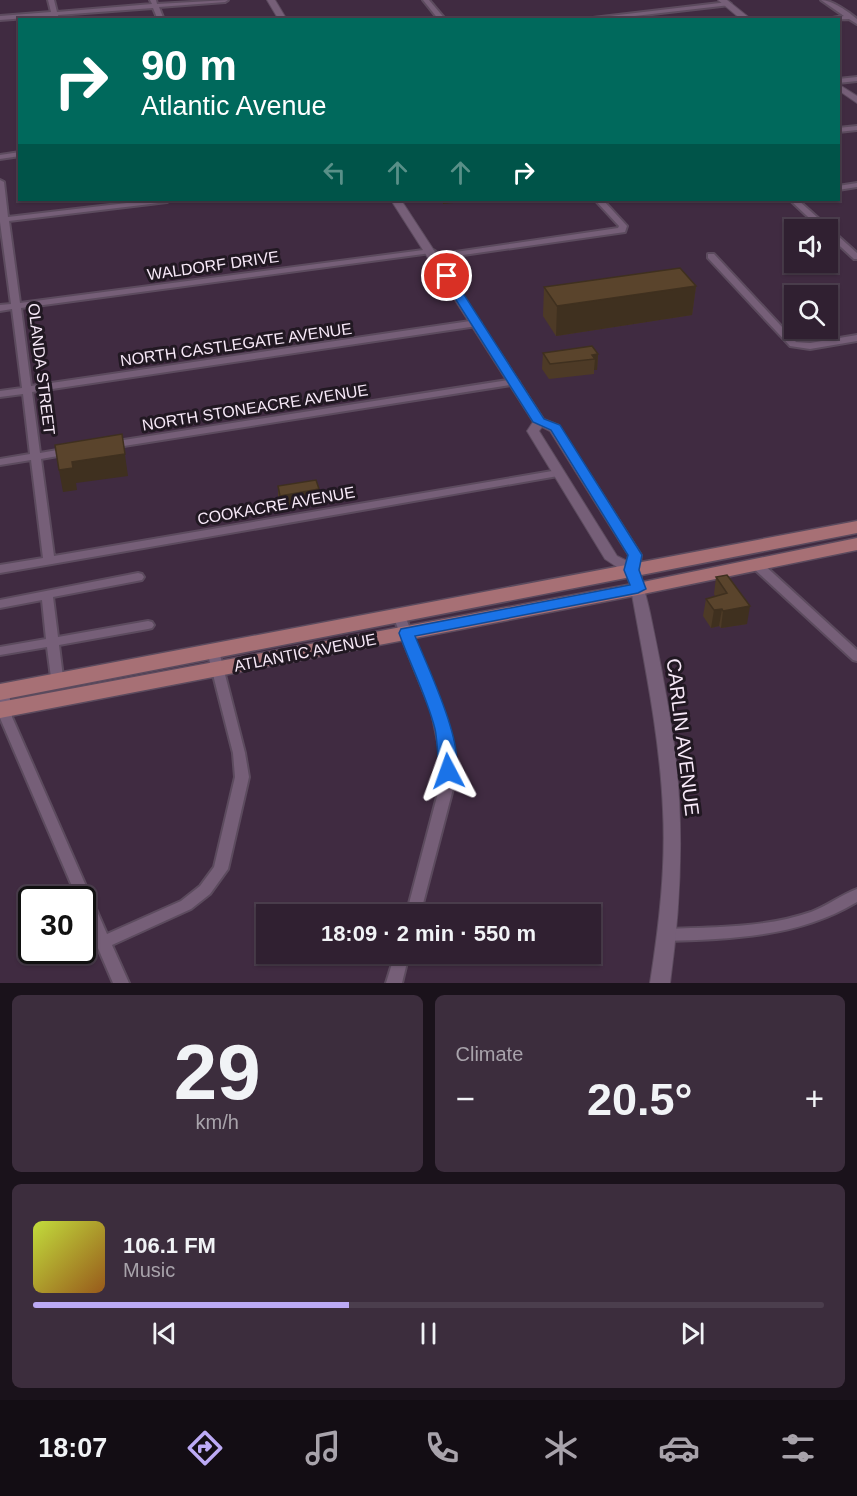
<!DOCTYPE html>
<html lang="en">
<head>
<meta charset="utf-8">
<style>
  body { margin:0; font-family:Helvetica,sans-serif; background:#3c2d3d; color:#f1f3f6; height:100vh; display:flex; flex-direction:column; font-size:22px; white-space:nowrap }
  * { box-sizing:border-box; margin:0 }
  p { font-size:20px; color:#a8a3ab }
  .icon { flex:none; width:33px; height:33px; fill:none; stroke:currentColor; stroke-width:2; stroke-linecap:round; stroke-linejoin:round }
  .map { position:relative; height:983px; overflow:hidden }
  .panel { display:flex; flex-direction:column; gap:12px; padding:12px; background:#1a121b; flex:1 }
  .panel>* { flex:none }
  .guide { position:absolute; left:18px; top:18px; width:822px; height:183px; border-radius:0px; box-shadow:0 2px 4px #0004,0 0 0 2px #4b3e4d; background:#00695c; color:#fff; overflow:hidden }
  .controls { position:absolute; left:784px; top:219px; display:grid; gap:12px }
  .controls a { display:grid; place-items:center; width:54px; height:54px; border-radius:0px; background:#302031; box-shadow:0 2px 4px #0004,0 0 0 2px #4b3e4d; font-size:30px }
  .speed { position:absolute; left:18px; top:886px; display:flex; gap:12px; font-size:30px; font-weight:700; text-align:center }
  .speed>* { display:grid; place-content:center; width:78px; height:78px; border-radius:50%; background:#302031; box-shadow:0 2px 4px #0004,0 0 0 2px #4b3e4d; line-height:1 }
  .speed .limit { border:3px solid #111; border-radius:9px; background:#fff; color:#111 }
  .pin { position:absolute; display:grid; place-items:center; width:51px; height:51px; color:#fff; margin:-26px; border:3px solid #fff; border-radius:50%; box-shadow:0 2px 6px #0007 }
  .me { position:absolute; width:66px; margin:-33px; rotate:356deg; stroke-linejoin:round; filter:drop-shadow(0 0 4px #0008) }
  .turn { display:flex; align-items:center; gap:21px; height:126px; padding:0 24px; font-size:27px }
  .turn .icon { width:78px; height:78px; stroke-width:2.5 }
  .turn b { display:block; font-size:42px; line-height:51px }
  .lanes { display:flex; align-items:center; height:57px; padding:0 24px; background:#0003; justify-content:center; gap:30px; direction:ltr }
  .lanes .off { opacity:.35 }
  .big { font-size:45px; font-weight:700; line-height:1.1 }
  .panel .card { flex:1; display:flex; flex-direction:column; justify-content:center; gap:9px; min-width:0; padding:0 21px; border-radius:9px; background:#3c2d3d }
  .panel .dial { align-items:center; gap:0 }
  .dial b { font-size:78px; line-height:1 }
  .song { display:flex; align-items:center; gap:18px }
  .cover { width:72px; height:72px; border-radius:9px; background:linear-gradient(135deg,hsl(70 70% 55%),hsl(30 70% 35%)) }
  .played { height:6px; border-radius:3px; background:linear-gradient(90deg,#bcaaf5 40%,#4b3e4d 40%) }
  .keys { display:flex; justify-content:space-around; direction:ltr }
  .heat { display:flex; justify-content:space-between; align-items:center; font-size:33px; direction:ltr }
  .panel .tiles { flex:1; display:grid; gap:12px; grid-template-columns:1fr 1fr }
  .card:last-child { grid-column:span 2 }
  .trip { position:absolute; left:256px; top:904px; width:345px; height:60px; border-radius:0px; background:#302031; box-shadow:0 2px 4px #0004,0 0 0 2px #4b3e4d; font-weight:700; line-height:60px; text-align:center }
  .dock { display:flex; height:96px; justify-content:space-around; align-items:center; background:#130d14; color:#a8a3ab }
  .dock .icon { width:42px; height:42px }
  .dock .on { color:#bcaaf5 }
  .dock b { font-size:27px; color:#f1f3f6 }
  .map>svg:first-child { display:block }
  .lines { fill:none; stroke-linecap:round; stroke-linejoin:round }
  .minor-casing { stroke:#5c4b5e; stroke-width:4 }
  .tertiary-casing { stroke:#5c4b5e; stroke-width:2 }
  .primary-casing { stroke:#5c4b5e; stroke-width:3 }
  .minor { fill:#765f78; fill-rule:evenodd }
  .tertiary { fill:#765f78; fill-rule:evenodd }
  .primary { fill:#a77075; fill-rule:evenodd }
  .wall { fill:#4d3a26 }
  .shaded-wall { fill:#3f301f }
  .building { fill:#5a442c; stroke:#3f301f; stroke-width:1.5 }
  .route { fill:#1a73e8; stroke:#114b97; stroke-width:1.5 }
  .labels { text-anchor:middle; stroke-width:6; stroke-linejoin:round; paint-order:stroke }
  .street-label { font-size:16px; fill:#f7e9f8; stroke:#211822 }
  .near-street-label { font-size:20px; fill:#f7e9f8; stroke:#211822 }
</style>
</head>
<body>
<div class="map">
<svg width="857" height="983" viewBox="0 0 857 983">
  <rect width="100%" height="100%" fill="#402b41"/>
  <g class="lines">
    <defs>
      <g id="minor">
        <polygon points="48,0 54,0 57,12 152,4 150,0 156,0 157,4 228,0 225,2 159,7 164,20 158,20 153,8 58,15 59,20 53,20 52,16 0,20 0,16 51,12"/>
        <polygon points="423,0 429,0 446,20 439,20"/>
        <path d="M821,0c11,0 28,12 36,19v5l-8,-5 -28,1 23,-4z"/>
        <polygon points="728,2 731,4 730,5 600,20 576,20"/>
        <polygon points="857,77 857,81 838,83 838,79"/>
        <polygon points="857,126 857,130 838,132 838,128"/>
        <polygon points="20,152 20,156 0,159 0,155"/>
        <polygon points="0,180 4,182 8,217 152,200 171,200 167,202 9,221 20,303 431,249 435,251 431,253 21,308 31,386 477,320 481,323 477,326 32,392 40,453 69,448 74,451 69,454 41,459 54,556 558,470 563,473 558,476 0,573 0,565 43,558 31,460 0,465 0,459 30,454 23,394 0,397 0,391 22,388 12,309 0,311 0,305 11,304 0,222"/>
        <polygon points="857,183 857,187 838,190 838,186"/>
        <polygon points="595,200 603,200 627,226 625,232 435,259 431,257 435,255 618,228 619,226"/>
        <polygon points="790,200 798,200 857,253 857,259 854,259 828,235 828,230 822,230"/>
        <polygon points="708,254 714,254 796,342 810,343 857,335 857,341 810,349 790,346 708,258"/>
        <polygon points="514,379 519,382 517,384 111,448 106,445 111,442"/>
        <polygon points="757,561 761,562 857,650 857,661 853,660 753,568 751,565 753,562"/>
        <polygon points="138,573 142,574 144,577 142,580 53,597 58,637 148,621 152,622 154,625 152,628 148,629 59,645 64,685 62,688 54,688 52,685 47,647 0,655 0,647 46,639 42,600 0,608 0,600"/>
        <polygon points="399,612 403,613 405,616 444,712 455,756 454,785 420,915 406,915 440,785 441,756 432,712 393,616 395,613"/>
        <polygon points="213,647 217,648 219,651 245,753 249,777 228,869 210,894 191,909 112,945 129,983 113,983 82,911 82,900 78,900 0,718 0,687 7,688 9,691 12,717 107,934 181,901 200,886 214,867 235,777 233,753 207,651 209,648"/>
        <path d="M857,889v13c-58,35 -124,37 -190,39l-5,-2 -2,-4 2,-4 5,-2c48,-2 98,-1 144,-17 16,-6 30,-17 46,-23z"/>
        <polygon points="395,954 409,954 402,983 386,983"/>
      </g>
      <g id="tertiary">
        <polygon points="267,0 275,0 287,20 279,20"/>
        <polygon points="718,0 727,0 752,20 742,20"/>
        <polygon points="838,84 857,96 857,103 838,90"/>
        <path d="M391,200h10l143,219 15,6 83,130c-4,20 4,38 8,58 8,37 15,74 21,111 14,87 11,172 -1,259h-20c9,-57 16,-115 13,-173 -3,-74 -19,-148 -32,-221l-5,-16 -21,-14 -78,-128 6,-9zM542,427l8,4 78,124 -1,6 -10,-5 -78,-125z"/>
      </g>
      <g id="primary">
        <polygon points="857,521 857,533 0,700 0,684"/>
        <polygon points="857,538 857,550 638,595 0,718 0,702 638,583"/>
      </g>
    </defs>
    <!-- minor casing -->
    <use href="#minor" class="minor-casing"/>
    <!-- tertiary casing -->
    <use href="#tertiary" class="tertiary-casing"/>
    <!-- primary casing -->
    <use href="#primary" class="primary-casing"/>
    <!-- minor -->
    <use href="#minor" class="minor"/>
    <!-- tertiary -->
    <use href="#tertiary" class="tertiary"/>
    <!-- primary -->
    <use href="#primary" class="primary"/>
  </g>
  <!-- wall -->
  <g class="wall">
    <polygon points="696,286 692,315 556,336 543,316 544,287"/>
    <polygon points="543,353 598,354 597,370 594,370 594,374 549,379 542,369"/>
    <polygon points="278,486 319,489 320,500 281,507 278,498"/>
    <polygon points="716,577 747,624 721,628 719,626 711,628 703,616 706,599 715,596 714,594"/>
  </g>
  <!-- shaded-wall -->
  <g class="shaded-wall">
    <polygon points="443,200 482,200 443,204"/>
    <polygon points="696,286 692,315 556,336 557,306"/>
    <polygon points="598,354 597,370 594,370 595,359 592,355"/>
    <polygon points="122,434 128,476 76,483 77,490 63,492 59,470 72,462"/>
    <polygon points="319,489 320,500 281,507 280,496"/>
    <polygon points="750,606 747,624 721,628 723,611"/>
    <polygon points="722,609 719,626 711,628 714,610"/>
  </g>
  <!-- building -->
  <g class="building">
    <polygon points="680,268 696,286 557,306 544,287"/>
    <polygon points="592,346 598,354 592,355 595,359 550,364 543,353"/>
    <polygon points="122,434 125,454 72,462 73,468 59,470 55,445"/>
    <polygon points="316,480 319,489 280,496 278,486"/>
    <polygon points="727,575 750,606 723,611 722,609 714,610 706,599 727,593 716,577"/>
  </g>
  <!-- route -->
  <path class="route" d="M447,273l5,3 92,143 16,6 82,130 -3,15 7,19 -8,4 -223,43c11,27 53,115 39,139l-6,2 -6,-2c-5,-8 -4,-34 -7,-46 -8,-32 -25,-65 -36,-96l2,-4 229,-44 -6,-15 4,-15 -77,-125 -18,-8 -92,-146z"/>
  <g class="labels">
    <!-- street labels -->
    <g class="street-label">
      <text transform="translate(213 265) rotate(-8)" y="6">WALDORF DRIVE</text>
      <text transform="translate(236 344) rotate(-8)" y="6">NORTH CASTLEGATE AVENUE</text>
      <text transform="translate(42 369) rotate(83)" y="6">OLANDA STREET</text>
      <text transform="translate(255 407) rotate(-9)" y="6">NORTH STONEACRE AVENUE</text>
      <text transform="translate(276 505) rotate(-10)" y="6">COOKACRE AVENUE</text>
      <text transform="translate(305 652) rotate(-11)" y="6">ATLANTIC AVENUE</text>
    </g>
    <!-- near-street labels -->
    <g class="near-street-label">
      <text transform="translate(683 737) rotate(83)" y="7">CARLIN AVENUE</text>
    </g>
  </g>
</svg>
<div class="controls">
<a><svg class="icon" aria-label="sound" viewBox="0 0 24 24"><path d="M4 9h4l5-4v14l-5-4H4zM17 9q2 3 0 6"/></svg></a>
<a><svg class="icon" aria-label="search" viewBox="0 0 24 24"><circle cx="10" cy="10" r="6"/><path d="M15 15l6 6"/></svg></a>
</div>
<div class="speed"><div class="limit">30</div></div>
<div class="pin" style="left:447px;top:276px;background:#d93025"><svg class="icon" aria-label="arrive" viewBox="0 0 24 24"><path d="M6 21V4h12l-3 4 3 4H6"/></svg></div>
<svg class="me" style="left:448px;top:771px" viewBox="-20 -20 40 40"><path d="M0-17L14 15 0 8-14 15z" fill="#1a73e8" stroke="#fff" stroke-width="4"/></svg>
<div class="trip">18:09 · 2 min · 550 m</div>
<div class="guide">
<div class="turn"><svg class="icon" aria-label="right" viewBox="0 0 24 24"><path d="M7 20v-9h11M14 6l5 5-5 5"/></svg><div><b>90 m</b>Atlantic Avenue</div></div>
<div class="lanes"><svg class="icon off" aria-label="left" viewBox="0 0 24 24"><path d="M17 20v-9H6M10 6l-5 5 5 5"/></svg><svg class="icon off" aria-label="ahead" viewBox="0 0 24 24"><path d="M12 20V5M6 11l6-6 6 6"/></svg><svg class="icon off" aria-label="ahead" viewBox="0 0 24 24"><path d="M12 20V5M6 11l6-6 6 6"/></svg><svg class="icon" aria-label="right" viewBox="0 0 24 24"><path d="M7 20v-9h11M14 6l5 5-5 5"/></svg></div>
</div>
</div>
<section class="panel">
<div class="tiles">
<div class="card dial"><b>29</b><p>km/h</p></div>
<div class="card"><p>Climate</p>
<div class="heat"><a>−</a><b class="big">20.5°</b><a>+</a></div>
</div>
<div class="card">
<div class="song"><i class="cover"></i><div><b>106.1 FM</b><p>Music</p></div></div>
<div class="played"></div>
<div class="keys"><svg class="icon" aria-label="previous" viewBox="0 0 24 24"><path d="M18 5L8 12l10 7zM5 5v14"/></svg><svg class="icon" aria-label="pause" viewBox="0 0 24 24"><path d="M8 5v14M16 5v14"/></svg><svg class="icon" aria-label="next" viewBox="0 0 24 24"><path d="M6 5l10 7-10 7zM19 5v14"/></svg></div>
</div>
</div>
</section>
<nav class="dock">
<b>18:07</b>
<svg class="icon on" aria-label="directions" viewBox="0 0 24 24"><path d="M12 3l9 9-9 9-9-9zM9 14v-3h6M13 9l2 2-2 2"/></svg>
<svg class="icon" aria-label="music" viewBox="0 0 24 24"><path d="M9 18V5l10-2v13"/><circle cx="6" cy="18" r="3"/><circle cx="16" cy="16" r="3"/></svg>
<svg class="icon" aria-label="phone" viewBox="0 0 24 24"><path d="M5 4h4l2 5-3 2q2 4 5 5l2-3 5 2v4C11 20 4 13 5 4z"/></svg>
<svg class="icon" aria-label="climate" viewBox="0 0 24 24"><path d="M12 3v18M4 7l16 10M4 17L20 7"/></svg>
<svg class="icon" aria-label="car" viewBox="0 0 24 24"><path d="M5 17H2v-5l4-1 3-4h7l3 4 3 1v5h-3M9 17h6M6 11h13"/><circle cx="7" cy="17" r="2"/><circle cx="17" cy="17" r="2"/></svg>
<svg class="icon" aria-label="filters" viewBox="0 0 24 24"><path d="M4 7h16M4 17h16"/><circle cx="9" cy="7" r="2"/><circle cx="15" cy="17" r="2"/></svg>
</nav>
</body>
</html>
